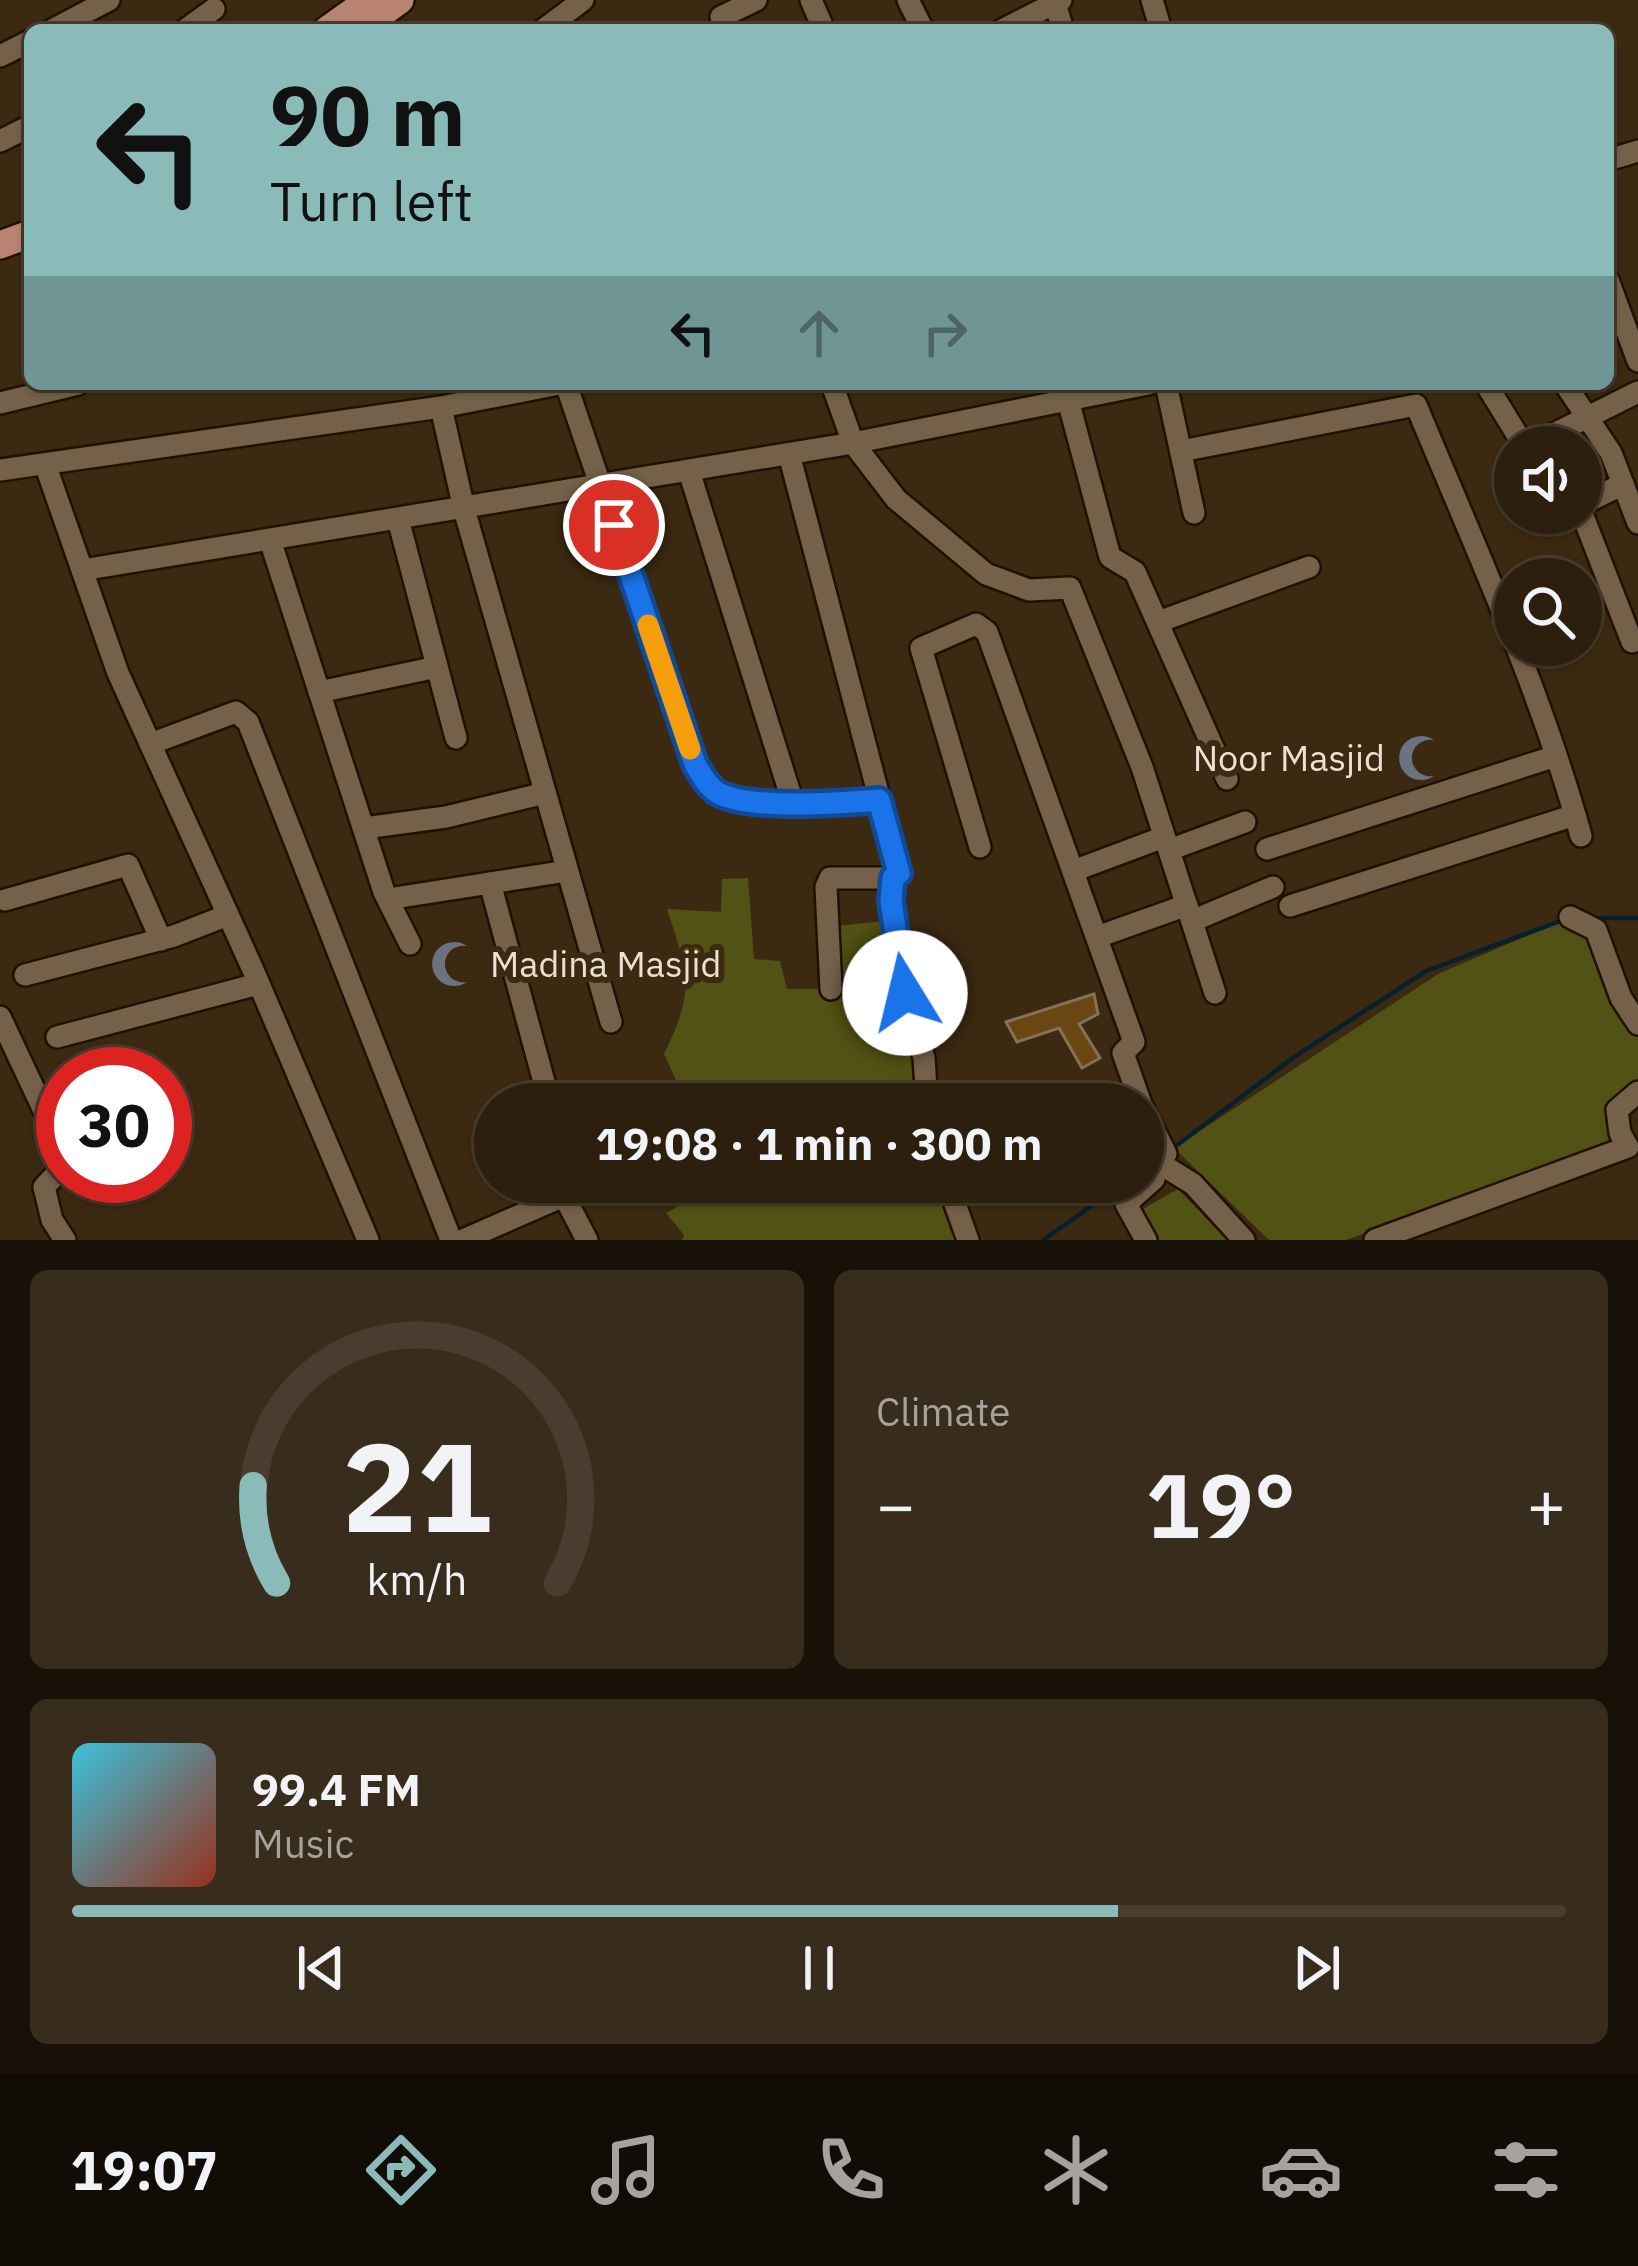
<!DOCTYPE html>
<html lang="en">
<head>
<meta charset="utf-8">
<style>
  body { margin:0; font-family:"IBM Plex Sans",sans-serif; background:#382c1c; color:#f1f3f6; height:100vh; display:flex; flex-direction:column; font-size:45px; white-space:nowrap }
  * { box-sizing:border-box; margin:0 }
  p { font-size:39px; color:#a6a29e }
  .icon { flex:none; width:66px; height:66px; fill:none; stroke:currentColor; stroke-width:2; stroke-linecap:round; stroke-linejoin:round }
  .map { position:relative; height:1240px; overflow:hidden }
  .drawer { display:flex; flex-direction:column; gap:30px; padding:30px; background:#181108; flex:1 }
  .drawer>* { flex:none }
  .guide { position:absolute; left:24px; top:24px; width:1590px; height:366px; border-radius:18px; box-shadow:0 3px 9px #0004,0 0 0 3px #483d2e; background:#8bbbb9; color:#111; overflow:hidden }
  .fabs { position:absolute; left:1494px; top:426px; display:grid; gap:24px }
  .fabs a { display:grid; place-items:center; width:108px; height:108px; border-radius:50%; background:#2c1f0e; box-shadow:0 3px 9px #0004,0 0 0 3px #483d2e; font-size:60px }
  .speed { position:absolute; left:36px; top:1047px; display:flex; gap:24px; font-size:60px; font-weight:700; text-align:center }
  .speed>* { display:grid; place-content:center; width:156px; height:156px; border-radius:50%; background:#2c1f0e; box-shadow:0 3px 9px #0004,0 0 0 3px #483d2e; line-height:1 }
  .speed .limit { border:18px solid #d22; background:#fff; color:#111 }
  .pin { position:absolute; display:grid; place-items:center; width:102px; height:102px; color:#fff; margin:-51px; border:6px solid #fff; border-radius:50%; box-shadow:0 3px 12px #0007 }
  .me { position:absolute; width:132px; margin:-66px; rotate:351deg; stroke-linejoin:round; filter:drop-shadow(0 0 9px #0008) }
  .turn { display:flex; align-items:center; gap:42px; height:252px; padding:0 48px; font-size:54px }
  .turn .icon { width:156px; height:156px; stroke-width:2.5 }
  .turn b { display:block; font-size:84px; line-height:102px }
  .lanes { display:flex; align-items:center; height:114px; padding:0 48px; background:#0003; justify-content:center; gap:60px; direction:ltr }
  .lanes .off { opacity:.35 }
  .big { font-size:90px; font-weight:700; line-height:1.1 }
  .drawer .widget { flex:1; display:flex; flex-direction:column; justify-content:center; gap:18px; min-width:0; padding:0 42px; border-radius:18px; background:#382c1c }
  .drawer .dial { align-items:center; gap:0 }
  .dial svg { height:312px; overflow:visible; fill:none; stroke:#483d2e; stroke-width:7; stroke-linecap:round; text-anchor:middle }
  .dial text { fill:#f1f3f6; stroke:none }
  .song { display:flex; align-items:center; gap:36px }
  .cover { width:144px; height:144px; border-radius:18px; background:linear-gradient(135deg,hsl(190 70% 55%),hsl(10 70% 35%)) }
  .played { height:12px; border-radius:6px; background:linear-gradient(90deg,#8bbbb9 70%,#483d2e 70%) }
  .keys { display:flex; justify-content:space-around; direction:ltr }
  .heat { display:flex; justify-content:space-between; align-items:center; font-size:66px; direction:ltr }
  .drawer .tiles { flex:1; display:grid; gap:30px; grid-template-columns:1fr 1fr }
  .widget:last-child { grid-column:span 2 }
  .trip { position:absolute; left:474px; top:1083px; width:690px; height:120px; border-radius:60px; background:#2c1f0e; box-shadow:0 3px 9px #0004,0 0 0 3px #483d2e; font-weight:700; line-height:120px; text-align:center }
  .menu { display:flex; height:192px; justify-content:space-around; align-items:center; background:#120c06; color:#a6a29e }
  .menu .icon { width:84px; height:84px }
  .menu .active { color:#8bbbb9 }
  .menu b { font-size:54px; color:#f1f3f6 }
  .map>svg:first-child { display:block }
  .green { fill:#525214 }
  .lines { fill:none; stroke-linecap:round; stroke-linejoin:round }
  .stream { stroke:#07202e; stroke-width:4.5 }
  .building { fill:#694612; stroke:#857158; stroke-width:3 }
  .minor-casing { stroke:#211100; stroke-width:26 }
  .major-casing { stroke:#211100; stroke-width:32 }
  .minor { stroke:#756149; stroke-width:21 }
  .major { stroke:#b98371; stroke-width:27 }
  .route-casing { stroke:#114b97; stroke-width:30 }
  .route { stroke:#1a73e8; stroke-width:21 }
  .slow { stroke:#f59e0b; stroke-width:21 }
  .labels { text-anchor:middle; stroke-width:12; stroke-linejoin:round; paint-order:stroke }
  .poi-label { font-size:36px; fill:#ebe0d2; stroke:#3b2912; text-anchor:end }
</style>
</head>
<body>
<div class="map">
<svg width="1638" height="1240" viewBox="0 0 1638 1240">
  <rect width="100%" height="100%" fill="#3b2912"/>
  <!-- green -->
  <g class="green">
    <path d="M748,878l6,81 26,2 7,28h44l-3,-62 56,-6 54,183h-251l-23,-50c32,-65 24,-80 3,-145l54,3 1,-33z"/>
    <polygon points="1570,917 1596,930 1638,1028 1638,1082 1613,1102 1614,1144 1346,1240 1269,1240 1174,1148 1438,974"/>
    <polygon points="673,1182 961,1182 979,1240 682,1240 684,1235 666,1213 684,1203"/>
    <polygon points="1178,1189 1227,1240 1157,1240 1141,1210"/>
  </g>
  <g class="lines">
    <!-- stream -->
    <g class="stream">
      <polyline points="1592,918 1638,918"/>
      <polyline points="1172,1149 1294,1057 1426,971 1563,920"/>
      <polyline points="1043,1240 1126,1182"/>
    </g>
  </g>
  <!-- building -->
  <polygon class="building" points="1094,994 1098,1014 1079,1024 1100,1058 1082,1068 1059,1028 1017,1042 1006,1022"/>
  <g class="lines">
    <defs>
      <g id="minor">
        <polyline points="811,0 824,30"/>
        <polyline points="908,0 923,30"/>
        <polyline points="1152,0 1161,30"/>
        <polyline points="1055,3 1063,30"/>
        <polyline points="721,17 756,0"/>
        <polyline points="52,30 109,0"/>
        <polyline points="185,30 214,9"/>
        <polyline points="543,30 583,0"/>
        <polyline points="1002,30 1061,0"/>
        <polyline points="0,56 30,41"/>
        <polyline points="0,141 30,126"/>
        <polyline points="1608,160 1638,151"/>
        <polyline points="1608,280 1638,361"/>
        <path d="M566,384l129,380c6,10 12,22 23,29 33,17 124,10 161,7"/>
        <polyline points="832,384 853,443 896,499 986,574 1029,590 1070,588 1142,767 1215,993"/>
        <polyline points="1166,384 1194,513"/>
        <polyline points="1486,384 1521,441 1532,445 1638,392"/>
        <polyline points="1565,384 1611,453 1638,523"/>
        <polyline points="1068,400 1110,557 1135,572 1227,779"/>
        <polyline points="0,403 78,384"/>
        <polyline points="441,407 464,509 611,1022"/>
        <path d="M1181,451l235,-46c59,142 124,283 165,431"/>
        <polyline points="789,454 899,873 893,878 830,878 826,887 831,989"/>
        <polyline points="45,464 118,673 254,972 368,1240"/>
        <polyline points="0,470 441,407 559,384"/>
        <polyline points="689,471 793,803"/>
        <polyline points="1581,505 1623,484"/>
        <polyline points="1581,511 1632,642"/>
        <polyline points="398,519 456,738"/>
        <polyline points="270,540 384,892 410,944"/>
        <polyline points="82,570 853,443 1148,384"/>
        <polyline points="1158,622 1309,567"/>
        <polyline points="319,692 437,667"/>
        <polyline points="150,744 236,712 248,722 451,1240"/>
        <polyline points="364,828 446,817 545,793"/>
        <polyline points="980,847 921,648 976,624 987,632 1134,1042 1123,1053 1141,1104"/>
        <polyline points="1267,849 1556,756"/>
        <polyline points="1169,850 1245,822"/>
        <polyline points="1073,871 1164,837"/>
        <polyline points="893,878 894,932 905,993 924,1058 927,1104"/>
        <polyline points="490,883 550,1104"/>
        <polyline points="388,899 567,871"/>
        <polyline points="5,900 128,865 161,940"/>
        <polyline points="1290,906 1575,815"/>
        <polyline points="1570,917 1596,930 1621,998 1638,1024"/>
        <polyline points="1192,921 1273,887"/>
        <polyline points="1097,937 1187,905"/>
        <polyline points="25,975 174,936 228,915"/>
        <polyline points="0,1017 63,1151"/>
        <polyline points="57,1037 258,984"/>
        <polyline points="1143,1108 1166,1154"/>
        <polyline points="63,1167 44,1187 52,1220 65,1240"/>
        <polyline points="947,1182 968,1240"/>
        <polyline points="564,1196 587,1240"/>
        <polyline points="463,1240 596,1182"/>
        <polyline points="1146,1240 1126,1204 1154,1179 1156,1161 1193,1184 1244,1240"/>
        <polyline points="1375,1240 1628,1147 1620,1133 1617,1110 1638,1092"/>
      </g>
      <g id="major">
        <polyline points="327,30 369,0"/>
        <polyline points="359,30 400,0"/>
        <polyline points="0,245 30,234"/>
      </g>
    </defs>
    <!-- minor casing -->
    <use href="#minor" class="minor-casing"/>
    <!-- major casing -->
    <use href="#major" class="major-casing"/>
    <!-- minor -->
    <use href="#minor" class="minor"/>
    <!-- major -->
    <use href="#major" class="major"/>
  </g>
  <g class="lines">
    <defs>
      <path id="route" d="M614,525l81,239c6,10 12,22 23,29 32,17 124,10 161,7l20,73 -6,5 -2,23 14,92"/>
    </defs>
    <!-- route casing -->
    <use href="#route" class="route-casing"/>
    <!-- route -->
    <use href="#route" class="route"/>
    <!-- slow -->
    <polyline class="slow" points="648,625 690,749"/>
  </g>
  <!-- icons -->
  <defs>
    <symbol id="mosque-bare" viewBox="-9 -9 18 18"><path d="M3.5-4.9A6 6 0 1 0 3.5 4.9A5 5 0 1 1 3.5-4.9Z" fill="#6b7280" stroke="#3b2912" stroke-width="2.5" paint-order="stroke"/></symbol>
  </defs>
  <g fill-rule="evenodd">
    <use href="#mosque-bare" x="1388" y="725" width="66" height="66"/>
    <use href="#mosque-bare" x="421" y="931" width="66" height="66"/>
  </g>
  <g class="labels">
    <!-- poi labels -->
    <g class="poi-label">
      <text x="1385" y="771">Noor Masjid</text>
      <text x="490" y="977" text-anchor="start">Madina Masjid</text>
    </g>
  </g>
</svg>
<div class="fabs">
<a><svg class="icon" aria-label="sound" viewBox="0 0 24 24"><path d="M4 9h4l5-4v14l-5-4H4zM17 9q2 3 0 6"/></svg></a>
<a><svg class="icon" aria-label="search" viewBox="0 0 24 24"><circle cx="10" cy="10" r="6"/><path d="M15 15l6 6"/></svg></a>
</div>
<div class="speed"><div class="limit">30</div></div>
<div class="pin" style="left:614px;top:525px;background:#d93025"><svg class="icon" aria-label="arrive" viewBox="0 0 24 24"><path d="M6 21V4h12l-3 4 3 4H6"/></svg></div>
<svg class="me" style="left:905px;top:993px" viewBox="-20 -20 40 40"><circle r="19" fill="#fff"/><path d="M0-13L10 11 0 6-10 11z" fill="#1a73e8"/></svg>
<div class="trip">19:08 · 1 min · 300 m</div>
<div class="guide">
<div class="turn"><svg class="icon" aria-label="left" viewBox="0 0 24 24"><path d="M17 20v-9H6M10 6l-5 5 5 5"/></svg><div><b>90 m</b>Turn left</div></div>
<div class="lanes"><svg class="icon" aria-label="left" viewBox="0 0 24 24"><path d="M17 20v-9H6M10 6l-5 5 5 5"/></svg><svg class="icon off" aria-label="ahead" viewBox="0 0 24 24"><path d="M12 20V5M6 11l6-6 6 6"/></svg><svg class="icon off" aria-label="right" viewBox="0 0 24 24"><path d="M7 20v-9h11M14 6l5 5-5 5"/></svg></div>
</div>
</div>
<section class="drawer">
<div class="tiles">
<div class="widget dial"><svg viewBox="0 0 100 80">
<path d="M14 69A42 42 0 1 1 86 69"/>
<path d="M14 69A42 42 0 0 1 8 44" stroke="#8bbbb9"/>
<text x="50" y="56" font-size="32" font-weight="700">21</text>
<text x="50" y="72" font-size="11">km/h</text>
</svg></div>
<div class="widget"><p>Climate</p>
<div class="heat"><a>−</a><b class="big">19°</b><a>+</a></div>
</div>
<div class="widget">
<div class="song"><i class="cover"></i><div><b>99.4 FM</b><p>Music</p></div></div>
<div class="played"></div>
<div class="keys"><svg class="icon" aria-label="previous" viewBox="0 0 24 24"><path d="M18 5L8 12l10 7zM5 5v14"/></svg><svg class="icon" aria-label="pause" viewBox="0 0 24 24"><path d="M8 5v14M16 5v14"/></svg><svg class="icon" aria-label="next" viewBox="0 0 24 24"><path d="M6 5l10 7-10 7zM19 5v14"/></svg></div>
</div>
</div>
</section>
<nav class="menu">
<b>19:07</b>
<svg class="icon active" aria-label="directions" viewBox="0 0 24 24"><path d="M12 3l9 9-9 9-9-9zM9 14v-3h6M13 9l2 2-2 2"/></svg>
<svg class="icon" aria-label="music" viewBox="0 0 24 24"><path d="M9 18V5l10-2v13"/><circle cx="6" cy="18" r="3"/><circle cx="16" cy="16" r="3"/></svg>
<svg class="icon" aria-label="phone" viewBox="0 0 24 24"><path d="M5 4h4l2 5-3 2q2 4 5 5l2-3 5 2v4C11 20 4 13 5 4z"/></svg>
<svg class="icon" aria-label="climate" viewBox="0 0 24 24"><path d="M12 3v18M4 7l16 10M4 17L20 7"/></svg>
<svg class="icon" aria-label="car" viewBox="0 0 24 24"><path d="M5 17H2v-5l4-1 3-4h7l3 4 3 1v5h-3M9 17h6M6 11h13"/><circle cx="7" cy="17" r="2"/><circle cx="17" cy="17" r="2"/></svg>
<svg class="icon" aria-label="filters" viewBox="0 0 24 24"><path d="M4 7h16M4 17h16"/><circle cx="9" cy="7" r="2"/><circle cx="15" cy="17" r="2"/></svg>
</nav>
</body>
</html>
